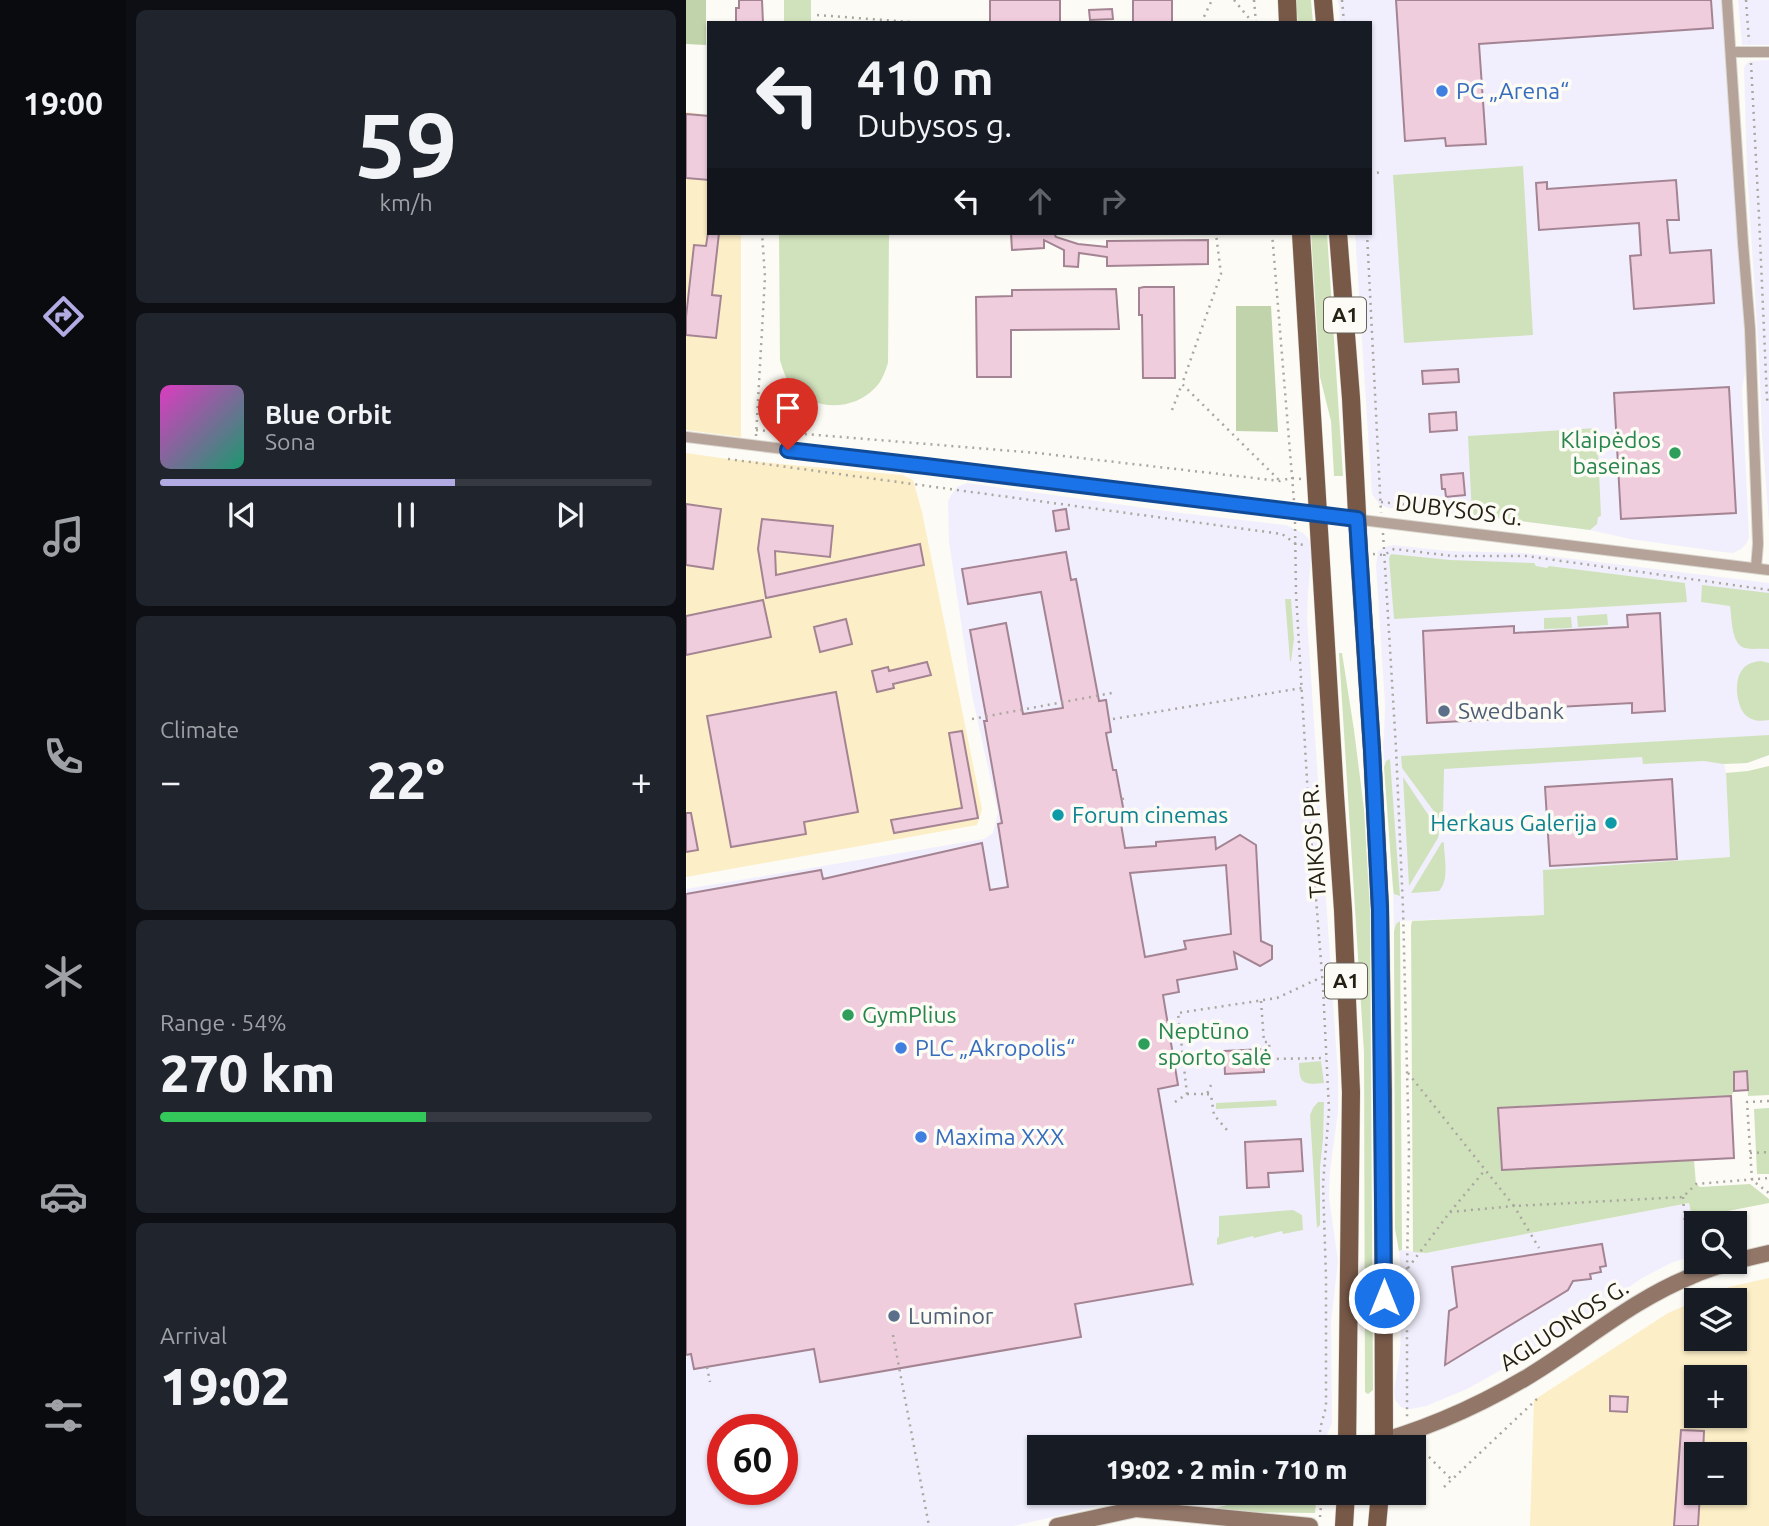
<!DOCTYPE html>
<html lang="en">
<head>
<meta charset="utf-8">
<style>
  body { margin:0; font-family:Ubuntu,sans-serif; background:#20242c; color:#f1f3f6; height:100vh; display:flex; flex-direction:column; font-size:26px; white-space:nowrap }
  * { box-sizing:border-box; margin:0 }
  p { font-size:23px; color:#9ea1a6 }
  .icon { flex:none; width:38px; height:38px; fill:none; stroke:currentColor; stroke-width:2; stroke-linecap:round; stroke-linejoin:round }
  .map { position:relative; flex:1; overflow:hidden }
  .panel { display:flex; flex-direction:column; gap:10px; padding:10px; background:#0d0f14; width:560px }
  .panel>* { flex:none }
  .guide { position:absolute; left:21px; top:21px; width:665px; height:214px; border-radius:0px; box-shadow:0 2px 5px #0004; background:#171b24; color:#f1f3f6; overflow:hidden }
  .buttons { position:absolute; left:998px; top:1211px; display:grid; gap:14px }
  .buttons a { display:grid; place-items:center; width:63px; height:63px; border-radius:0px; background:#171b24; box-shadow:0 2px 5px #0004; font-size:35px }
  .speed { position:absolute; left:21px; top:1414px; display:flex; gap:14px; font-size:35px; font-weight:700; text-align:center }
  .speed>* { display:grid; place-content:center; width:91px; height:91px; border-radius:50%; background:#171b24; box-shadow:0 2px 5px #0004; line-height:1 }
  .speed .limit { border:10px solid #d22; background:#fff; color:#111 }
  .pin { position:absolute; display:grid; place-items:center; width:60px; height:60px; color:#fff; margin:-72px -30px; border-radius:50% 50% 50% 0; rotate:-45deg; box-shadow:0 0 7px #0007 }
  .pin .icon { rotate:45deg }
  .me { position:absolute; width:77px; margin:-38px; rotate:0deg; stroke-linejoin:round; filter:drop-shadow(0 0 5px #0008) }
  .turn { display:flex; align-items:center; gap:24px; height:147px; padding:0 35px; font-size:32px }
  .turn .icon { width:91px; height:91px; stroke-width:2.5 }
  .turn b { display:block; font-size:49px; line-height:60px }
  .lanes { display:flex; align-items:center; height:66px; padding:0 35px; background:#0003; justify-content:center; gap:35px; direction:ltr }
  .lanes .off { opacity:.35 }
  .big { font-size:52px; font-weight:800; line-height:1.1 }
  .panel .widget { flex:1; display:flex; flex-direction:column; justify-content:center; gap:10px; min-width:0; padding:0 24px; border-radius:10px; background:#20242c }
  .panel .dial { align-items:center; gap:0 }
  .dial b { font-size:91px; line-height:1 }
  .song { display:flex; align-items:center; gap:21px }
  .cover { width:84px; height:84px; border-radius:10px; background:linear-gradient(135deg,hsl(310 70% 55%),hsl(160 70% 35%)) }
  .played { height:7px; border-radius:4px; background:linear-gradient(90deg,#b2abe3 60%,#363941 60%) }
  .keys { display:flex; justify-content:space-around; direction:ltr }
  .heat { display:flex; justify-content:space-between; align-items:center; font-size:38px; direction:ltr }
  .charge { height:10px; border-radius:5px; background:linear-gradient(90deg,#34c759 54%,#363941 0) }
  .trip { position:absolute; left:341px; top:1435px; width:399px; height:70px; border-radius:0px; background:#171b24; box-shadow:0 2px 5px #0004; font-weight:800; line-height:70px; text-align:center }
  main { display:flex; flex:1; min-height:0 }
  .dock { display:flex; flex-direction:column; width:126px; justify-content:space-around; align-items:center; background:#090b0e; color:#9ea1a6 }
  .dock .icon { width:49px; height:49px }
  .dock .selected { color:#b2abe3 }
  .dock b { font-size:32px; color:#f1f3f6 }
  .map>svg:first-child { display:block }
  .commercial { fill:#f1effd; fill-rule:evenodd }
  .built { fill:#fceec6; fill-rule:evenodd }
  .green { fill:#d0e2bc }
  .forest { fill:#c0d3ab }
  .building { fill:#f0cddd; stroke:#a48493; stroke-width:2; fill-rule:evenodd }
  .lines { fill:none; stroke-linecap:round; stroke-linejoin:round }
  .street-casing { stroke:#dad8d1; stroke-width:12 }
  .secondary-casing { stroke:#dad8d1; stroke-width:18 }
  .primary-casing { stroke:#dad8d1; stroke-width:19 }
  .path { stroke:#aaa79f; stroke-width:2.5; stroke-dasharray:2 5; stroke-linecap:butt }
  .street { stroke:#b5a298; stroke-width:10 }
  .secondary { stroke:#927769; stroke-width:16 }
  .primary { stroke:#785948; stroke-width:18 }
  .route-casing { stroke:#114b97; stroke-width:18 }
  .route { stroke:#1a73e8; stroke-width:12 }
  .shop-dot { fill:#3f7fe0; stroke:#fdfbf5; stroke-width:2.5 }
  .leisure-dot { fill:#2e9e5b; stroke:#fdfbf5; stroke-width:2.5 }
  .service-dot { fill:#5c6f8a; stroke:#fdfbf5; stroke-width:2.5 }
  .culture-dot { fill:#0f9aa8; stroke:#fdfbf5; stroke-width:2.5 }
  .labels { text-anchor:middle; stroke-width:7; stroke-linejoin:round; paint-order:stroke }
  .shield { fill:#fdfbf5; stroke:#656258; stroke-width:2 }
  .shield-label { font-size:21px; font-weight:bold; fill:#242014 }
  .shop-label { font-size:23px; fill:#366cbe; stroke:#fdfbf5; text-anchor:start }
  .leisure-label { font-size:23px; fill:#27864d; stroke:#fdfbf5; text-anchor:start }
  .street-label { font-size:23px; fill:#242014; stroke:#fdfbf5 }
  .service-label { font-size:23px; fill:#4e5e75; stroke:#fdfbf5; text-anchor:start }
  .culture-label { font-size:23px; fill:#0d838f; stroke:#fdfbf5; text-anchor:start }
</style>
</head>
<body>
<main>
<nav class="dock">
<b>19:00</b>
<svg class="icon selected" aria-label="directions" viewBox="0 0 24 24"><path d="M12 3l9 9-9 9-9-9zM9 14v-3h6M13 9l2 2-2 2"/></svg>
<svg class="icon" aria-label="music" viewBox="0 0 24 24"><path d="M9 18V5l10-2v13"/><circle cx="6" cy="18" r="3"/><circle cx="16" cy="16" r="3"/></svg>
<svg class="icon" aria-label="phone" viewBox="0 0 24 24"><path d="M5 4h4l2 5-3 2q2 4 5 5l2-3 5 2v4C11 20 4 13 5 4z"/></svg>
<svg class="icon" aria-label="climate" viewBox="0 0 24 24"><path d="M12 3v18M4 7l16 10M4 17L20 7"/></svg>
<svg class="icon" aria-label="car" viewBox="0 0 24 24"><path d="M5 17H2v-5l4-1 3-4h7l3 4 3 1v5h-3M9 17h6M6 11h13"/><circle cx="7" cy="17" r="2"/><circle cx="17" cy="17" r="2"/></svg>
<svg class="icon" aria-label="filters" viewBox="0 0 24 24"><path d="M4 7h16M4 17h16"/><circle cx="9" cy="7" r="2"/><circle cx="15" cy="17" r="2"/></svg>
</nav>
<section class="panel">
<div class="widget dial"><b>59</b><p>km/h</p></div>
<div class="widget">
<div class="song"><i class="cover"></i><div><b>Blue Orbit</b><p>Sona</p></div></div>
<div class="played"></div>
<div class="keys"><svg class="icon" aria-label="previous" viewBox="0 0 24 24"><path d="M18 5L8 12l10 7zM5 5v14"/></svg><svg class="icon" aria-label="pause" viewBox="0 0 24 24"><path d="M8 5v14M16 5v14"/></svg><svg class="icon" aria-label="next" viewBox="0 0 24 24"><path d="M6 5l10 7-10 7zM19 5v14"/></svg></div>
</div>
<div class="widget"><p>Climate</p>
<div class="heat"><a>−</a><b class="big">22°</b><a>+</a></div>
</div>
<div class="widget"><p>Range · 54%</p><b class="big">270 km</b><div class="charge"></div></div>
<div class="widget"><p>Arrival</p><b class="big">19:02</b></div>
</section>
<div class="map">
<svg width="1083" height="1526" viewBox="0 0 1083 1526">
  <rect width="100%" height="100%" fill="#fdfbf5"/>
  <!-- commercial -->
  <g class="commercial">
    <polygon points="651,0 1035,0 1061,363 1056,389 1063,537 1060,544 1055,549 1047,553 1037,552 944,539 904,530 786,515 702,508 693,504 686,494 669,233 684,233 684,23 654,23 653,5"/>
    <polygon points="1052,0 1083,0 1083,45 1056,45"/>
    <polygon points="1083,60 1083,522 1076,436 1073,356 1061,171 1058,68 1060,64 1064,61"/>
    <path d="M281,483l214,30 105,12 17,8 6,6 3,10 -4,43 -1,26 31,457v37l-8,59 -1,26 9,64 -7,61 1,101 -7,16 -7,4 -16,4h-262v46h103l-56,16 -73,17h-328v-637l298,-50 9,-6 5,-20 -26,-118 -23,-153 -1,-41 3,-6 6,-8zM37,1430h59v59h-59z"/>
    <polygon points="707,545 762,551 839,553 1083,583 1083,755 1061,763 1038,764 1040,773 1044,857 858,870 859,915 714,921 710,924 708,931 707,888 697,744 698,737 699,704 690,565 692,551 702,546"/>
    <polygon points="1003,1203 1010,1236 1010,1254 985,1263 956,1278 867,1341 781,1389 740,1406 725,1409 719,1409 715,1407 709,1400 708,1391 714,1353 715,1328 715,1272 713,1251 716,1250 740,1253"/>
  </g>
  <!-- built -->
  <g class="built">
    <polygon points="0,112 23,115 23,233 55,233 55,437 0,430"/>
    <polygon points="0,453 42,459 216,475 227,480 236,512 296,809 291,825 0,877"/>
    <path d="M1083,1278v248h-239l4,-126 134,-87 28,-12v38h38v-39h-37l32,-13zM1010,1377h38v39h-38zM1010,1454h38v39h-38z"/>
  </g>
  <!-- green -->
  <g class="green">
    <rect x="98" y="0" width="27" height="23"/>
    <polygon points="610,0 625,0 627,23 612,23"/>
    <polygon points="837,166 847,335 718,343 707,175"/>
    <path d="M93,233h110l-1,130c-3,9 -6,18 -13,25 -24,25 -67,23 -87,-7 -4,-7 -6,-14 -8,-21z"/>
    <polygon points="625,233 641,233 657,476 648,476 645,421 634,377"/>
    <polygon points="911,428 915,516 912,517 911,524 904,530 786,515 782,436"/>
    <polygon points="705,554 764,560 848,563 850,566 861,568 863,566 999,583 1001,602 708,619 703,558"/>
    <path d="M1016,585l67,8v56c-8,-1 -16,1 -24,-1 -14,-3 -13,-30 -15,-42l-29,-4z"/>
    <polygon points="599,599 605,599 608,639 605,661 604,661"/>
    <polygon points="921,614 922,625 892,627 891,616"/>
    <polygon points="885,617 886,628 858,629 858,618"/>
    <polygon points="653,653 656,653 668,730 678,809 684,910 687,1390 682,1394 679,1392 678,1053"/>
    <path d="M1075,661l8,2v57c-22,4 -30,-8 -32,-28 -1,-18 6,-30 24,-31z"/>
    <polygon points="1083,735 1083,755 1061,763 1037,764 1018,761 957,764 956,757 758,769 757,818 755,821 716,768 715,756"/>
    <polygon points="704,759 714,896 708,894 707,888 698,767 700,761"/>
    <polygon points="1083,766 1083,1095 1062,1096 1061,1072 1048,1072 1048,1091 1045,1096 812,1109 816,1170 1008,1160 1010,1184 1014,1187 1064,1184 1083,1199 1083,1203 1006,1218 1003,1203 740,1253 727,1252 725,926 726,921 858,915 857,870 1044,857 1040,773 1062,771"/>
    <polygon points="717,777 753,831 752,838 723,886"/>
    <path d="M756,842l2,1c0,15 6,37 -5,48l-28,2z"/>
    <polygon points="714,921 716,1250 713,1251 709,1229 708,931 710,924"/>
    <path d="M635,1061l3,22c-21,2 -25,1 -25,-20z"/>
    <polygon points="590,1100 591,1106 530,1109 530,1103"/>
    <polygon points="632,1102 638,1102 637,1139 634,1167 634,1225 631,1228 624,1115 627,1108"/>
    <polygon points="1083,1108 1083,1174 1071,1174 1068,1109"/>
    <polygon points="607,1210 616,1215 617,1230 597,1234 596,1231 568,1238 567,1236 531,1245 531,1239 533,1236 533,1216"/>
    <polygon points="589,1493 631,1493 629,1513 526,1512 525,1509"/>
  </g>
  <!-- forest -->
  <g class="forest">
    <polygon points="0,0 20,0 20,45 0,44"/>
    <polygon points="550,306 585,306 592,432 550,431"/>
  </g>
  <!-- building -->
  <g class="building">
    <polygon points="53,0 76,0 77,23 50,23 50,8 53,8"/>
    <rect x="304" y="0" width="70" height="23"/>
    <rect x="447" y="0" width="39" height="23"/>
    <polygon points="710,0 1025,0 1027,28 793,44 800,144 760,146 759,138 719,141"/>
    <polygon points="426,9 427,19 404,20 403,10"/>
    <polygon points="0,114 23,116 23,180 0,178"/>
    <polygon points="990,180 993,220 981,220 984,253 1025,250 1028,303 948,309 944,256 955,255 953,223 853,230 850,183 861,182 861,189"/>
    <polygon points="22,233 33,233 26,295 35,296 30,338 0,335 0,317 8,245 20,246"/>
    <polygon points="325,233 368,233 370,237 392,244 421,247 421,241 522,240 522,264 421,266 421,257 393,253 392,267 378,266 378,250 358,240 358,248 326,250"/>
    <polygon points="458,287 488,287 489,378 457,378 456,315 453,315 453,288"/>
    <polygon points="430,289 433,329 325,330 325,377 291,377 290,297 326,296 326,290"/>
    <polygon points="772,369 773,382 737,384 736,371"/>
    <polygon points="1043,387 1050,513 935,519 928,393"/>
    <polygon points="770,412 771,430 744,432 743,414"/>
    <polygon points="777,473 779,495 760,497 759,489 756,489 755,475"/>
    <polygon points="0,504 35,509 27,569 0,565"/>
    <polygon points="380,509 383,529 370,531 367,511"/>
    <polygon points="76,519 147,526 144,557 89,551 90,575 234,544 238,565 80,598 72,549"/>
    <path d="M380,552l5,28 5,-1 23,122 7,-1 5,32 -5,1 7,37h3l10,53 -5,1 4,24 31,-2v-4l59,-5 1,12 24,-14 16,10 5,96 11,5v13l-12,7 -26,-14 3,17 -60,11 2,12 -16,3 15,90 -20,4 34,195 -117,20 6,33 -261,45 -6,-33 -120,20 -3,-15 -5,1v-461l135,-24 2,9 159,-36 8,47 18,-3 -10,-63 4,-1 -18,-102h3l-17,-91 36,-7 17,91 40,-6 -22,-116 -73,12 -6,-35zM540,865l5,69 -47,7 2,8 -41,8 -15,-84z"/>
    <polygon points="77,600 85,637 0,655 0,616"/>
    <polygon points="974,613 979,711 946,713 946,703 832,709 833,718 741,723 737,631 828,626 828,633 942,627 941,615"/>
    <polygon points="160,619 166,644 134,652 128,627"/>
    <polygon points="241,662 245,675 207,684 208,688 191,692 186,671 202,667 203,671"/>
    <polygon points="150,692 172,812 118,822 120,834 45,847 21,716"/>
    <polygon points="276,731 292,818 208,833 205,820 276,808 263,733"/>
    <polygon points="986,779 991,859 864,866 859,787"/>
    <polygon points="0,813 5,813 12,850 0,852"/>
    <polygon points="577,1049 578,1072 539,1074 538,1051"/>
    <polygon points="1061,1071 1062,1090 1048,1091 1048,1072"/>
    <polygon points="1045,1096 1048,1158 816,1170 812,1108"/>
    <polygon points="615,1139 617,1171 582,1173 583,1187 561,1188 559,1142"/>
    <polygon points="916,1244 920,1266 914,1267 915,1272 904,1274 905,1279 887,1281 882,1290 759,1365 763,1311 771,1307 766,1267"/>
    <polygon points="924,1396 942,1397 941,1412 924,1411"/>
    <polygon points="995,1430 1018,1431 1017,1454 1010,1454 1010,1493 1014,1493 1012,1526 988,1526"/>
  </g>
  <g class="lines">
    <defs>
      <g id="street">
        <polyline points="1041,0 1057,243 1064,329 1072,544 1070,568"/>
        <polyline points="1045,52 1083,52"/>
        <polyline points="0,437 1083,570"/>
      </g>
      <g id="secondary">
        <path d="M675,1447c58,-15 112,-38 163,-68 56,-33 107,-79 168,-103 25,-11 51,-17 77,-23"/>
        <polyline points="450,1509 624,1526"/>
        <polyline points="371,1526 450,1509 507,1493"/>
      </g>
      <g id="primary">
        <polyline points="601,0 602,23"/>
        <polyline points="637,0 639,23"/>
        <polyline points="615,233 649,795 657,910 665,1092 661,1447"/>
        <polyline points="652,233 665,398 673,552 686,750 694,909 697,1091 698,1447"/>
        <polyline points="658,1526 660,1493"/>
        <polyline points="691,1526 694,1493"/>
      </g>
    </defs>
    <!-- street casing -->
    <use href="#street" class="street-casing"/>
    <!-- secondary casing -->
    <use href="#secondary" class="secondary-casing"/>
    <!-- primary casing -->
    <use href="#primary" class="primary-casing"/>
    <!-- path -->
    <g class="path">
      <polyline points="548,0 567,23"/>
      <polyline points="568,0 570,23"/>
      <polyline points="656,0 658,23"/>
      <polyline points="1060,0 1063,42"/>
      <polyline points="131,15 238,23"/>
      <polyline points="515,23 526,0"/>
      <polyline points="684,54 689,54"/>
      <polyline points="1065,63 1073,216 1081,399 1083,405"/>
      <polyline points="684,174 696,172"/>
      <polyline points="527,233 530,234 535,274 496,384 594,481"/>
      <polyline points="586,233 608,501"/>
      <polyline points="681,233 695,513"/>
      <polyline points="486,410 496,384"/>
      <polyline points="70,430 351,453 594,481 605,478 615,479"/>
      <polyline points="70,436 79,277 76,233"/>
      <polyline points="42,459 596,534 610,544 618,545"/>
      <polyline points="695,502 740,507"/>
      <polyline points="609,522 610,593 622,797 637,987 643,1110 637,1184 640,1277 640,1407 634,1429 636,1447"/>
      <polyline points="697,533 710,748 717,908 723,1151 721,1271 721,1418"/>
      <polyline points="687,554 698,555 708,549 767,556 840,556 1083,590"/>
      <polyline points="286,719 426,693"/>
      <polyline points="427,719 616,688"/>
      <polyline points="436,799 441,798"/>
      <polyline points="575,1001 578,1042 583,1042 584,1059 640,1058"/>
      <polyline points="722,1073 828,1206 997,1197 1010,1184 1083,1178"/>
      <polyline points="501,1094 521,1094 525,1085"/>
      <polyline points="521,1094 525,1095 528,1115 541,1130"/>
      <polyline points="1083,1101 1061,1102 1066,1180 1083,1193"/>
      <polyline points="489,1102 501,1094 492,1013 591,998 636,977"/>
      <polyline points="1064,1153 1083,1152"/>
      <polyline points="997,1197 999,1224"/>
      <polyline points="764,1212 828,1206 853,1248"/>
      <polyline points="722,1268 764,1212 799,1170"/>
      <polyline points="506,1284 511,1286"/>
      <polyline points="207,1335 243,1526"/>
      <polyline points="21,1367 24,1382"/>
      <polyline points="597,1447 634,1437"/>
      <polyline points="738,1452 766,1480"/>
      <polyline points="758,1487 852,1398"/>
      <polyline points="425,1494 429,1493"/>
      <polyline points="634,1517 636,1493"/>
    </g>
    <!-- street -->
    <use href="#street" class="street"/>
    <!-- secondary -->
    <use href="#secondary" class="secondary"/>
    <!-- primary -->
    <use href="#primary" class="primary"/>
  </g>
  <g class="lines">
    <defs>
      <polyline id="route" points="102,450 240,466 671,519 686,750 694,909 698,1298"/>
    </defs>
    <!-- route casing -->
    <use href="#route" class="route-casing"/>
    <!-- route -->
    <use href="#route" class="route"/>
  </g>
  <!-- markers -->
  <g class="shop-dot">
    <circle cx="756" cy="91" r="7"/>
    <circle cx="215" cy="1048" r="7"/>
    <circle cx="235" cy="1137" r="7"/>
  </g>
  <g class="leisure-dot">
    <circle cx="989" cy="453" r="7"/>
    <circle cx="162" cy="1015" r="7"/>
    <circle cx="458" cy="1044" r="7"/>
  </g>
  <g class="service-dot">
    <circle cx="758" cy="711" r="7"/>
    <circle cx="208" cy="1316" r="7"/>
  </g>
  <g class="culture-dot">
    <circle cx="372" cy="815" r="7"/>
    <circle cx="925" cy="823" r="7"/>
  </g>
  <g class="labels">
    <!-- shield labels -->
    <g class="shield">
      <rect x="638" y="297.5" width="42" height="35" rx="5"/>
      <rect x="639" y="963.5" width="42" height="35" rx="5"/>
    </g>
    <g class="shield-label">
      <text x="659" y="322">A1</text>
      <text x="660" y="988">A1</text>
    </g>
    <!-- shop labels -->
    <g class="shop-label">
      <text x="770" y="99">PC „Arena“</text>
      <text x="229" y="1056">PLC „Akropolis“</text>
      <text x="249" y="1145">Maxima XXX</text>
    </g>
    <!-- leisure labels -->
    <g class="leisure-label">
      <text x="975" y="448" text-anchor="end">Klaipėdos<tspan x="975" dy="26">baseinas</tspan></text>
      <text x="176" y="1023">GymPlius</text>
      <text x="472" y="1039">Neptūno<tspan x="472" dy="26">sporto salė</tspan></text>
    </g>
    <!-- street labels -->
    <g class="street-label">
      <text transform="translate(773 510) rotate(7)" y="8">DUBYSOS G.</text>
      <text transform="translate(628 841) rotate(-94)" y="8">TAIKOS PR.</text>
      <text transform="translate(878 1325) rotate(-33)" y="8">AGLUONOS G.</text>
    </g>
    <!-- service labels -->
    <g class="service-label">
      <text x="772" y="719">Swedbank</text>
      <text x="222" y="1324">Luminor</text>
    </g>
    <!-- culture labels -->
    <g class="culture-label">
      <text x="386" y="823">Forum cinemas</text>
      <text x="911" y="831" text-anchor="end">Herkaus Galerija</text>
    </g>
  </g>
</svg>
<div class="buttons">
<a><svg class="icon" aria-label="search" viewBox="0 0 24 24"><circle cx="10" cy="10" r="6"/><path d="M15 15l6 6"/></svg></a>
<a><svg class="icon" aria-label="layers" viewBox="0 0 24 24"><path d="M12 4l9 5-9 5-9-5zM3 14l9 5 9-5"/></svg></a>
<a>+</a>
<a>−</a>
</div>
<div class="speed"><div class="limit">60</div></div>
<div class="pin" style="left:102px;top:450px;background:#d93025"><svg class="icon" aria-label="arrive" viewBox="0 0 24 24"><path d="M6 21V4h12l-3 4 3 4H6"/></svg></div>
<svg class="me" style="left:698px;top:1298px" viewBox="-20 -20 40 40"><circle r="17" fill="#1a73e8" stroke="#fff" stroke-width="3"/><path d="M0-11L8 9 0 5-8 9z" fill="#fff"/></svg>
<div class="trip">19:02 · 2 min · 710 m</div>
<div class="guide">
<div class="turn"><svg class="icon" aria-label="left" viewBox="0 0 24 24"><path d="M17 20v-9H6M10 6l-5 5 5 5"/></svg><div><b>410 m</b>Dubysos g.</div></div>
<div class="lanes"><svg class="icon" aria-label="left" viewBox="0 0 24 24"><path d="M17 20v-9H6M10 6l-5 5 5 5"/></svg><svg class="icon off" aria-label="ahead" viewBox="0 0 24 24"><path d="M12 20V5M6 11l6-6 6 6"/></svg><svg class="icon off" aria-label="right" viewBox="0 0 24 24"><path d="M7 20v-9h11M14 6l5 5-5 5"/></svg></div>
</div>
</div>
</main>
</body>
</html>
